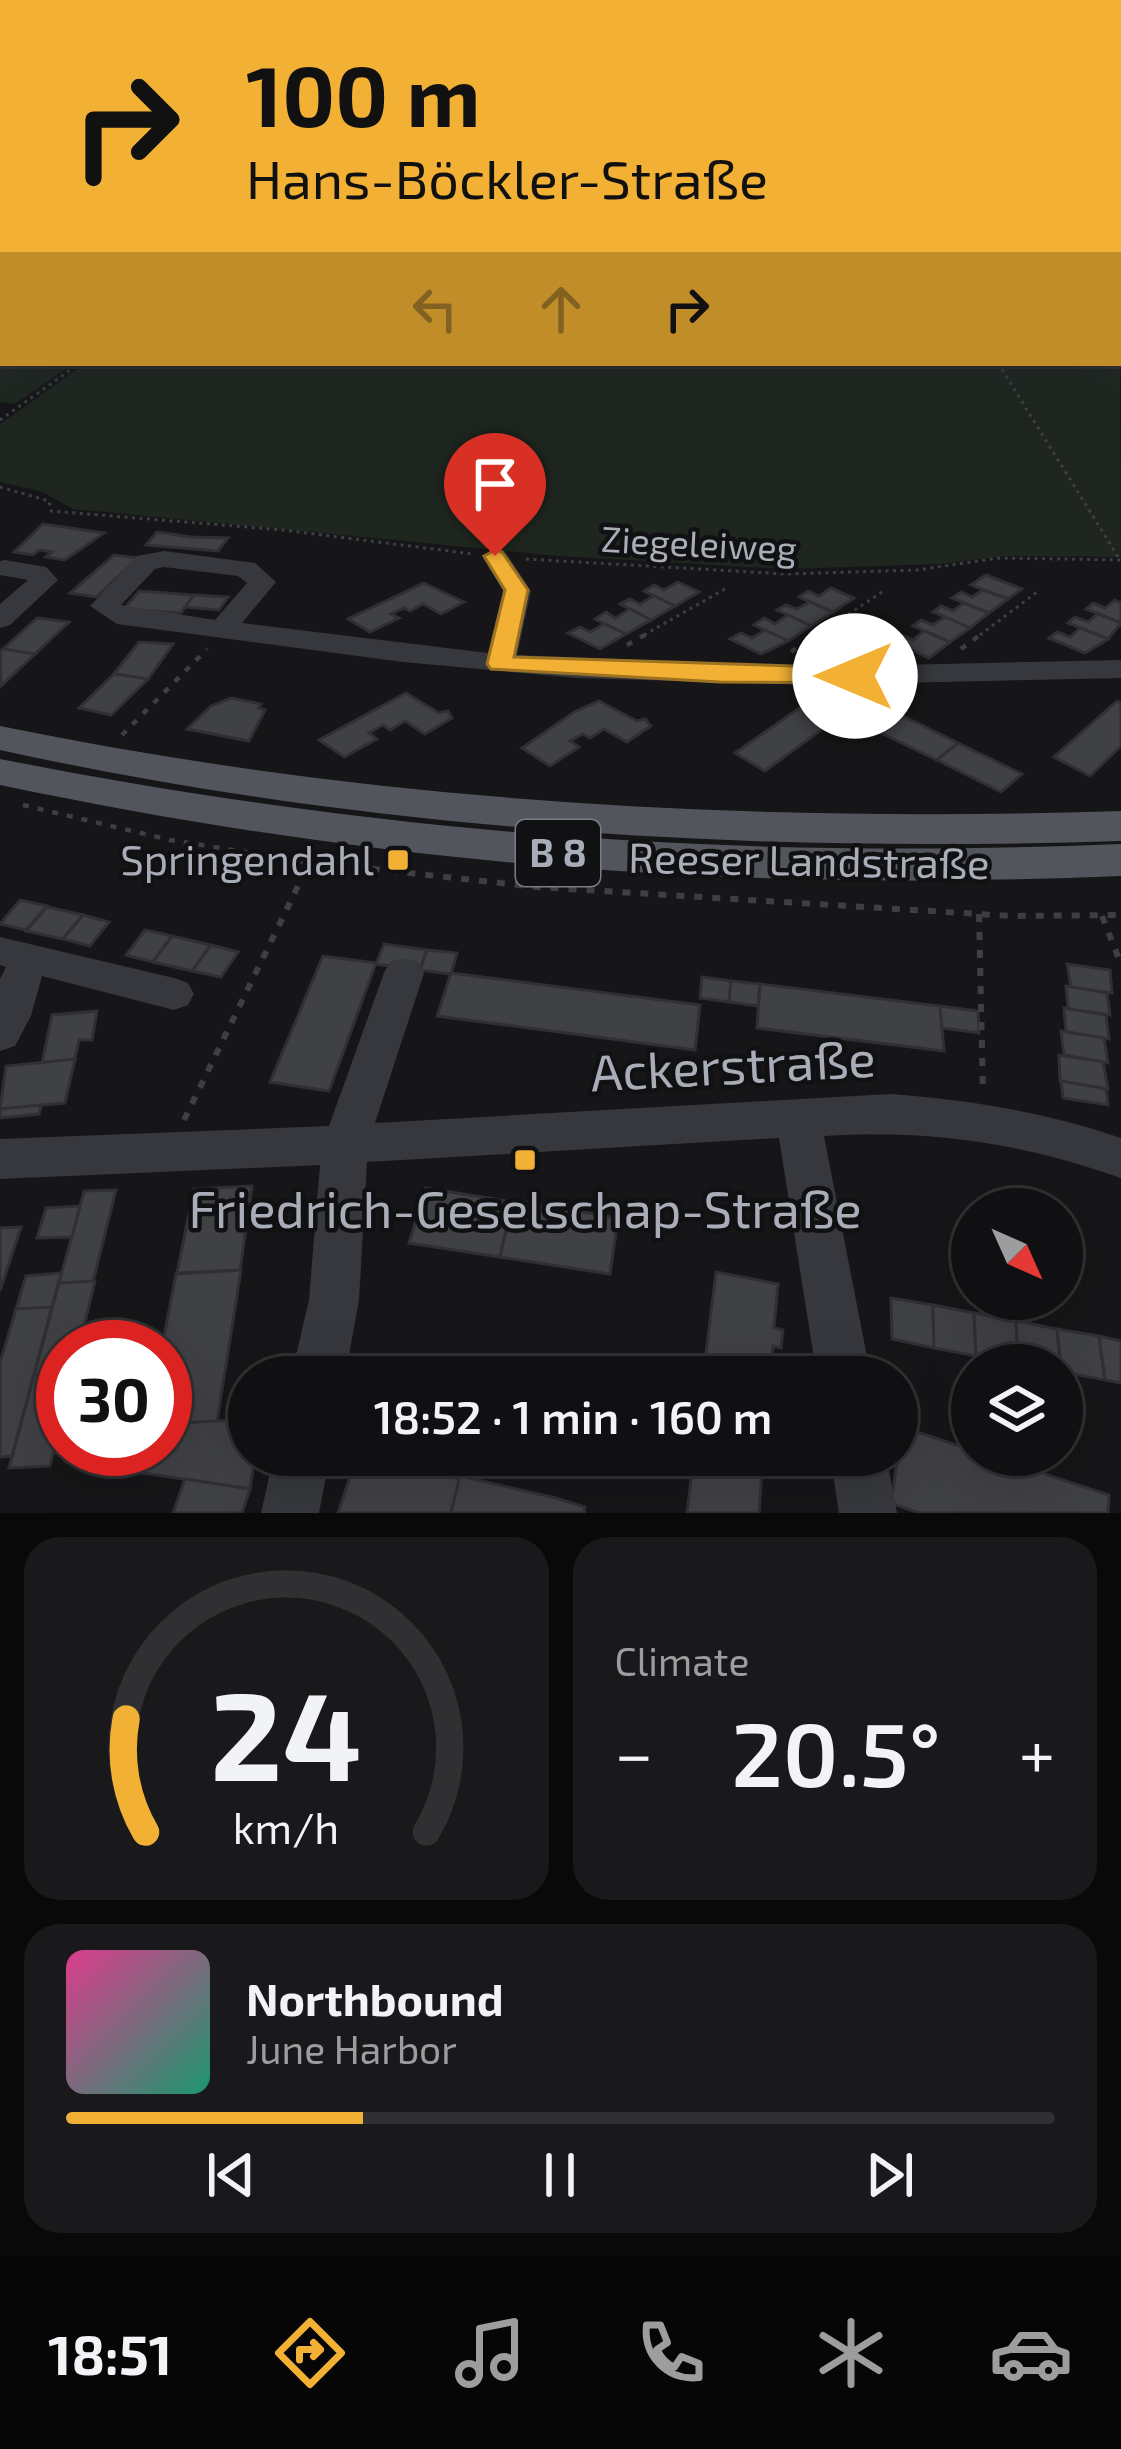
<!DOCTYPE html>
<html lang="en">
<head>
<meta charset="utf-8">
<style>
  body { margin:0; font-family:"Exo 2",sans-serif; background:#19191b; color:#f1f3f6; height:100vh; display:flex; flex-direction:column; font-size:45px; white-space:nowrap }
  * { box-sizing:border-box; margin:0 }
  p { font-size:39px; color:#9c9d9f }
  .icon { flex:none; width:66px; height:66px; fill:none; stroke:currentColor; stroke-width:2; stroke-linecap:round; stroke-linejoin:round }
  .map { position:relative; height:1513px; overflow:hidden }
  .sheet { display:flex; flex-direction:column; gap:24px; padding:24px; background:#09090a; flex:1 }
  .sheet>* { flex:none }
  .top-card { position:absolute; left:0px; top:0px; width:1122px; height:366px; box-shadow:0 12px 48px #0002,0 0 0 3px #303032; background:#f2b134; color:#111; overflow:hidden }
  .needle { width:78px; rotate:135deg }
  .fabs { position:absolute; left:951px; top:1188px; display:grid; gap:24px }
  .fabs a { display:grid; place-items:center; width:132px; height:132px; border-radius:50%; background:#101012; box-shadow:0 12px 48px #0002,0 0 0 3px #303032; font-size:60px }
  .speed { position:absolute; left:36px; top:1320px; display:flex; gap:24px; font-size:60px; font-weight:700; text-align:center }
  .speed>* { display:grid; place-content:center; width:156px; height:156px; border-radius:50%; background:#101012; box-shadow:0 12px 48px #0002,0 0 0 3px #303032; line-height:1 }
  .speed .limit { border:18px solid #d22; background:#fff; color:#111 }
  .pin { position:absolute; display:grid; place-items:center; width:102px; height:102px; color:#fff; margin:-123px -51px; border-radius:50% 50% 50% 0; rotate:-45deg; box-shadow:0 0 12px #0007 }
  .pin .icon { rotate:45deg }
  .me { position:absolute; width:132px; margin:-66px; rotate:270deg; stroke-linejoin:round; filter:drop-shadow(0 0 9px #0008) }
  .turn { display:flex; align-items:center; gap:42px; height:252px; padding:0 48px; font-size:54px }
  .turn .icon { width:156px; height:156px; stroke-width:2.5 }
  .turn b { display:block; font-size:84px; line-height:102px }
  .lanes { display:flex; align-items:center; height:114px; padding:0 48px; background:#0003; justify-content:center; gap:60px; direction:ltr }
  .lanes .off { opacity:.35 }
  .big { font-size:90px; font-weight:600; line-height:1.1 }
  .sheet .tile { flex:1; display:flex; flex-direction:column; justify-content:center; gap:18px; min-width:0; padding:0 42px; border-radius:36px; background:#19191b }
  .sheet .dial { align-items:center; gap:0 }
  .dial svg { height:312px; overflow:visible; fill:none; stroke:#303032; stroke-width:7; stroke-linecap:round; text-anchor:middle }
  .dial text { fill:#f1f3f6; stroke:none }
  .song { display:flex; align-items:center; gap:36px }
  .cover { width:144px; height:144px; border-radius:18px; background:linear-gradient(135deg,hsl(330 70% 55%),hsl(160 70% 35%)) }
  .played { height:12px; border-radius:6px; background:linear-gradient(90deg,#f2b134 30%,#303032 30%) }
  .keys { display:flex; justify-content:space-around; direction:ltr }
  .heat { display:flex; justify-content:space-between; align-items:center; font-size:66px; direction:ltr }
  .sheet .tiles { flex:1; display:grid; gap:24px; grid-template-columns:1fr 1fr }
  .tile:last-child { grid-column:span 2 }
  .trip { position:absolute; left:228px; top:1356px; width:690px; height:120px; border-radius:60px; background:#101012; box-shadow:0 12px 48px #0002,0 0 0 3px #303032; font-weight:600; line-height:120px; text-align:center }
  .dock { display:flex; height:192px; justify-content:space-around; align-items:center; background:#060607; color:#9c9d9f }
  .dock .icon { width:84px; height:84px }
  .dock .selected { color:#f2b134 }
  .dock b { font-size:54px; color:#f1f3f6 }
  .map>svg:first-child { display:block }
  .green { fill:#1e261f }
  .building { fill:#404145; stroke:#303034; stroke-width:3 }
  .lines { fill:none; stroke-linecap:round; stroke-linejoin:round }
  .path-far2 { stroke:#3d3f44; stroke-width:3; stroke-dasharray:3 4.5; stroke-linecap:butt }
  .path-far1 { stroke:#3d3f44; stroke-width:4.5; stroke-dasharray:6 9; stroke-linecap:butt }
  .path { stroke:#3d3f44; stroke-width:6; stroke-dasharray:8 10; stroke-linecap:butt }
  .minor { fill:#37383d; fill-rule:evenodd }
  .major { fill:#53555c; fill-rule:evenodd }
  .route { fill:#f2b134; stroke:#9d7322; stroke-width:3 }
  .poi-dot { fill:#f2b134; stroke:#111113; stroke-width:4.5 }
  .labels { text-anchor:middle; stroke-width:9; stroke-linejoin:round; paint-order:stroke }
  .far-street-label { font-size:36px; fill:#a8adb8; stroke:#111113 }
  .shield { fill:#111113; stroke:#7b7e86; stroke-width:3 }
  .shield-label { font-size:39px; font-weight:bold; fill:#a8adb8 }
  .poi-label { font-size:42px; fill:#a8adb8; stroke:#111113; text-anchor:end }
  .street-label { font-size:42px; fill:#a8adb8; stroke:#111113 }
  .near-street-label { font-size:51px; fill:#a8adb8; stroke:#111113 }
  .near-poi-label { font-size:51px; fill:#a8adb8; stroke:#111113 }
</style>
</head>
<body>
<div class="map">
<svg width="1121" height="1513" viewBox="0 0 1121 1513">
  <rect width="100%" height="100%" fill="#161618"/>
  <!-- green -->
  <g class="green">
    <polygon points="1119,194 1121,557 1004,556 939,564 787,569 559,556 73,509 43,492 0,482 0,424 86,363 1119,363"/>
    <polygon points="0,312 3,363 74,363 15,404 0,402"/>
  </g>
  <!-- building -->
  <g class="building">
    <polygon points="43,524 104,533 65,560 46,557 52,552 39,550 33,555 14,552"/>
    <polygon points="157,532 191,537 228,538 218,551 146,545"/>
    <polygon points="114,555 138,558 96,597 70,593"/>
    <polygon points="986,575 1022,589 1008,599 971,585"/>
    <polygon points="678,582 699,592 675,606 644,591 654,585 664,590"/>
    <polygon points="424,583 464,602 441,614 423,604 410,611 404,608 391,614 399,618 370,632 348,619"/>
    <polygon points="831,588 854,598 833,612 799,597 808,591 819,596"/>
    <polygon points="983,590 1008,599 989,613 952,598 961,592 972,597"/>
    <polygon points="139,591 194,595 181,613 124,609"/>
    <polygon points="194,595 228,597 219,610 185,607"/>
    <polygon points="654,596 675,606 651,620 620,604 630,599 640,604"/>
    <polygon points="1115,600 1121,603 1121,623 1086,609 1093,603 1105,608"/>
    <polygon points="810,602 833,612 811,626 777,610 786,605 797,609"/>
    <polygon points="964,603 989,613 970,628 933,612 941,606 953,611"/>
    <polygon points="630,609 651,620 626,634 595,619 606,612 615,618"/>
    <polygon points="1098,614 1121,623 1108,639 1068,623 1075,617 1088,622"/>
    <polygon points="788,615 811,626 788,641 754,625 764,618 775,624"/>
    <polygon points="945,617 970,628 950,642 913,626 921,620 933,625"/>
    <polygon points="37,618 69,622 35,654 3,649"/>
    <polygon points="604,624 626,634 600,649 568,633 580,627 590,632"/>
    <polygon points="1080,628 1108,639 1085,653 1049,638 1057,632 1070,637"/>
    <polygon points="765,630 788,641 761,654 730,639 741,633 752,638"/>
    <polygon points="924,631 950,642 929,658 891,641 901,635 913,640"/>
    <polygon points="139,642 173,644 148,679 114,674"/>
    <polygon points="3,649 35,654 1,686 0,652"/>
    <polygon points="114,674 148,679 111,715 79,708"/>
    <polygon points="406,693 439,713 448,711 452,718 425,734 405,721 390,730 383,725 369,733 377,739 344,757 319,740"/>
    <polygon points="815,697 846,712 765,771 735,753"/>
    <polygon points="231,698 261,704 258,708 265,710 249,741 187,729 211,706"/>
    <polygon points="599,701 637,721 645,719 651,726 627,742 604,729 590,738 583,734 570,741 579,747 550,766 522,748 574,712"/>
    <polygon points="1117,701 1121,703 1121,746 1090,776 1054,757"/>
    <polygon points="903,716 958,743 937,760 881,733"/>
    <polygon points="958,743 1022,774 1001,792 937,760"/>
    <polygon points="20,900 47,906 26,930 0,924"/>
    <polygon points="47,907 83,915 63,939 26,931"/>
    <polygon points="83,915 109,922 90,946 63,939"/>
    <polygon points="145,930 172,936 153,962 126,955"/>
    <polygon points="172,936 211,945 192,971 153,962"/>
    <polygon points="384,944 427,950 420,970 376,964"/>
    <polygon points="211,945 238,952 221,977 192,971"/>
    <polygon points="427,950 457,953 451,974 420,970"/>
    <polygon points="323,956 376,963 329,1091 270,1082"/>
    <polygon points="1067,964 1110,970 1112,993 1071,987"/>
    <polygon points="451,973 700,1005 695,1050 437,1016"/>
    <polygon points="702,977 731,981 729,1002 700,998"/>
    <polygon points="731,981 760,984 758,1006 729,1002"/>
    <polygon points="760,984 940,1006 944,1051 757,1028"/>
    <polygon points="1066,986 1107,993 1110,1015 1068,1009"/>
    <polygon points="940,1006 978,1011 979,1033 942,1028"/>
    <polygon points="1064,1008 1106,1015 1109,1039 1066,1032"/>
    <polygon points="97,1011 92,1040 79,1040 75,1059 42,1063 52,1015"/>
    <polygon points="1061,1031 1104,1038 1108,1063 1064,1055"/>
    <polygon points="1059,1055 1103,1062 1108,1089 1060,1081"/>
    <polygon points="75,1059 65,1103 0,1109 6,1066"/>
    <polygon points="1061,1081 1106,1089 1108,1105 1063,1098"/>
    <polygon points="41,1105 39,1114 0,1118 0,1109"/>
    <polygon points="252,1186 240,1270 177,1273 194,1189"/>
    <polygon points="426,1188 513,1202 500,1257 409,1243"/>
    <polygon points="116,1190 93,1282 59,1283 84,1191"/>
    <polygon points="513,1200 618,1218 610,1274 500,1257"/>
    <polygon points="80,1206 72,1237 37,1238 46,1208"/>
    <polygon points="21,1227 0,1291 0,1228"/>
    <polygon points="241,1270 217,1422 165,1424 162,1347 176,1274"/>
    <polygon points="716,1272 778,1284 774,1328 783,1330 781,1348 773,1346 770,1377 703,1377"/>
    <polygon points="61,1273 52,1307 16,1309 26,1276"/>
    <polygon points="95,1281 79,1347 63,1347 63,1413 50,1466 9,1468 59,1283"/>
    <polygon points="891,1298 933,1305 934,1348 892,1339"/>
    <polygon points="933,1305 974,1313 976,1356 934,1348"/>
    <polygon points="52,1307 12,1456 0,1457 0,1363 16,1309"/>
    <polygon points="974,1313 1016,1321 1018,1364 976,1356"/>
    <polygon points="1016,1321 1057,1329 1060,1365 1018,1364"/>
    <polygon points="1057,1329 1099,1336 1105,1380 1062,1372"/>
    <polygon points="1099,1336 1121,1341 1121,1383 1105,1380"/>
    <polygon points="249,1419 249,1455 255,1455 250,1489 136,1472 141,1449 165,1449 165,1424"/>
    <polygon points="902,1427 972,1450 972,1455 987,1455 1109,1495 1108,1513 919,1513 891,1503"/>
    <polygon points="367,1455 460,1479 451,1513 338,1513 357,1455"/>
    <polygon points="694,1455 773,1455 772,1472 762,1469 759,1513 687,1513"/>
    <polygon points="460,1476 556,1498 585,1507 584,1513 451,1513"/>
    <polygon points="185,1479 250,1489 242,1513 173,1513"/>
  </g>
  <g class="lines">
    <!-- path-far2 -->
    <g class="path-far2">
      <polyline points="998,363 1120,560"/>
      <polyline points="0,420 80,363"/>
      <polyline points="0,487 49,501 51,511 283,530 473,554"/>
      <polyline points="526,559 786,574 917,570 999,558 1121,560"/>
      <polyline points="644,635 725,589"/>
      <polyline points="817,635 882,592"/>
      <polyline points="980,635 1037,592"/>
    </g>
    <!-- path-far1 -->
    <g class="path-far1">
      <polyline points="627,645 650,632"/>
      <polyline points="961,649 984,632"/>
      <polyline points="791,652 821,632"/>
      <polyline points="122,735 207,649"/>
      <polyline points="23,805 170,840 321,864"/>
      <polyline points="313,864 320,853"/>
    </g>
    <!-- path -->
    <g class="path">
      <polyline points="300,861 537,887 1012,916 1121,915"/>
      <polyline points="979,914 983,1094"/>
      <polyline points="1102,916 1121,964"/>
      <polyline points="184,1120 299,884 315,861"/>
    </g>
    <!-- minor -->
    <g class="minor">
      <path d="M495,548l9,2 27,41 -14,64 293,12 311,-7v18l-311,7 -233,-7 -174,-16 -286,-38 -27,-18 47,-50 27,-5 91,12 21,19 -34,41 246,30 15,-62 -21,-35zM164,567l74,9 9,7 -32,37 -94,-15 34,-36z"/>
      <polygon points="5,560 46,567 58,580 10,625 0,628 0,604 28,580 0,575 0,561"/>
      <polygon points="0,937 174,978 188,983 194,994 188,1005 174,1010 42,976 31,1016 15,1046 0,1051 0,979 6,967 0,965"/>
      <path d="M404,958l14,4 6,11 -49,150 515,-29c80,6 155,18 231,44v40c-98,-35 -194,-49 -297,-42l47,241h-54l-38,-239 -412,24 -8,138 -14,77h-54l18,-77 11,-135 -320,14v-40l329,-13 55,-153 6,-11z"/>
      <polygon points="274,1455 330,1455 319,1513 261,1513"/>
      <polygon points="830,1455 886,1455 897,1513 839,1513"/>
    </g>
    <!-- major -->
    <g class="major">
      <path d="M0,726c370,76 744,97 1121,85v30c-378,12 -751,-10 -1121,-91z"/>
      <path d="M0,759c382,75 732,101 1121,85v32c-390,16 -739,-11 -1121,-91z"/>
    </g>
  </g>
  <!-- sky -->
  <linearGradient id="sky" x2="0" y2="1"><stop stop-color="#0c0c0d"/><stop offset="0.48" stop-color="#363c48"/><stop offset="1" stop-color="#363c48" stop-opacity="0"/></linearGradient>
  <rect width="1121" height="405" fill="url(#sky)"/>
  <!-- route -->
  <polygon class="route" points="495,550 502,552 528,590 514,657 855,668 867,676 855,683 720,682 491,669 487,664 505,590 484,556"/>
  <!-- markers -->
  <g class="poi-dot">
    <rect x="386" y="848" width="24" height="24" rx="6"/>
    <rect x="513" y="1148" width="24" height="24" rx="6"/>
  </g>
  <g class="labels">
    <!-- far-street labels -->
    <g class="far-street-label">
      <text transform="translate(699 544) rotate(3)" y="13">Ziegeleiweg</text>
    </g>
    <!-- shield labels -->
    <rect class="shield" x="516" y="820" width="84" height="66" rx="9"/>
    <g class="shield-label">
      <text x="558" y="867">B 8</text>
    </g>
    <!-- poi labels -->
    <g class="poi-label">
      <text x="374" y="875">Springendahl</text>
    </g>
    <!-- street labels -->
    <g class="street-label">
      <text transform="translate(809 861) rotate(1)" y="15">Reeser Landstraße</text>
    </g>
    <!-- near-street labels -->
    <g class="near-street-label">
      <text transform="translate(733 1066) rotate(-3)" y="18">Ackerstraße</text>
    </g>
    <!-- near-poi labels -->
    <g class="near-poi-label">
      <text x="525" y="1228">Friedrich-Geselschap-Straße</text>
    </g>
  </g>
</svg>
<div class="fabs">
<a><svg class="needle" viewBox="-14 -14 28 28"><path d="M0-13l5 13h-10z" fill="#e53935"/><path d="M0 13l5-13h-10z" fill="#9c9d9f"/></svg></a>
<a><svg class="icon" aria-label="layers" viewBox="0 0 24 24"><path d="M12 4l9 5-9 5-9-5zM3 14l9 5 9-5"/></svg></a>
</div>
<div class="speed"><div class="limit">30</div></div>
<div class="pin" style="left:495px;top:556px;background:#d93025"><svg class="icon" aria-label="arrive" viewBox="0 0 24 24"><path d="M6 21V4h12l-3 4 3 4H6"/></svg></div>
<svg class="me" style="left:855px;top:676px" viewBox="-20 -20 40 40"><circle r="19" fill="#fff"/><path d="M0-13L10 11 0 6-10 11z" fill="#f2b134"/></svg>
<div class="trip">18:52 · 1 min · 160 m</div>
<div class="top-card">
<div class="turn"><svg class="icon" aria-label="right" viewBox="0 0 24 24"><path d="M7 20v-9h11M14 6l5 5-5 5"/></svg><div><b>100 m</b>Hans-Böckler-Straße</div></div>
<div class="lanes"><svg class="icon off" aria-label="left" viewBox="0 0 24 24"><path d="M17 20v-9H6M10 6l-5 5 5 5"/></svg><svg class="icon off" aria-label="ahead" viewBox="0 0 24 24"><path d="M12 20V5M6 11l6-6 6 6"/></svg><svg class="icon" aria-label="right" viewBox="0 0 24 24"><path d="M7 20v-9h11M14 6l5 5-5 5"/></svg></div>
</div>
</div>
<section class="sheet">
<div class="tiles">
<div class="tile dial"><svg viewBox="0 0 100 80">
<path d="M14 69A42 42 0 1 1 86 69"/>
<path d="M14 69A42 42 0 0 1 9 40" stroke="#f2b134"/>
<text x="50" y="56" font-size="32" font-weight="700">24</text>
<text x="50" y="72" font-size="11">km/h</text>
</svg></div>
<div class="tile"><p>Climate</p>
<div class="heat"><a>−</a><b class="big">20.5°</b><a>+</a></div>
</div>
<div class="tile">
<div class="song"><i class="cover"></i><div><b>Northbound</b><p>June Harbor</p></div></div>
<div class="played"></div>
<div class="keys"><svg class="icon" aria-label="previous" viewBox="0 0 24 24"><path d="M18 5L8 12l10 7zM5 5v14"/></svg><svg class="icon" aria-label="pause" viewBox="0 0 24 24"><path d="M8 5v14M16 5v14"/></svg><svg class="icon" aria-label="next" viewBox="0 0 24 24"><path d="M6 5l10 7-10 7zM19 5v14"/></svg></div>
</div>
</div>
</section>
<nav class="dock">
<b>18:51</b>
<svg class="icon selected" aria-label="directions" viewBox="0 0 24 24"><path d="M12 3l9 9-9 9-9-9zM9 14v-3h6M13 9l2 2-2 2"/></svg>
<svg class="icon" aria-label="music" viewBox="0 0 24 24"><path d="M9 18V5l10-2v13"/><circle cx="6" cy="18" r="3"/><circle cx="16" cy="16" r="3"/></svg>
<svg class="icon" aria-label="phone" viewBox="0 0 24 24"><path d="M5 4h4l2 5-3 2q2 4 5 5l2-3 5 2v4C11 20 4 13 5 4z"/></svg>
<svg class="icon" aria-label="climate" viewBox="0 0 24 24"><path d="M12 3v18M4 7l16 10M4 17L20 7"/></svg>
<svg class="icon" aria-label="car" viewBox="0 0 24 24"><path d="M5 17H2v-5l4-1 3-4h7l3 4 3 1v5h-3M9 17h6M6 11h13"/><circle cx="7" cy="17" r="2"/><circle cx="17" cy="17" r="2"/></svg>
</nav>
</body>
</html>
